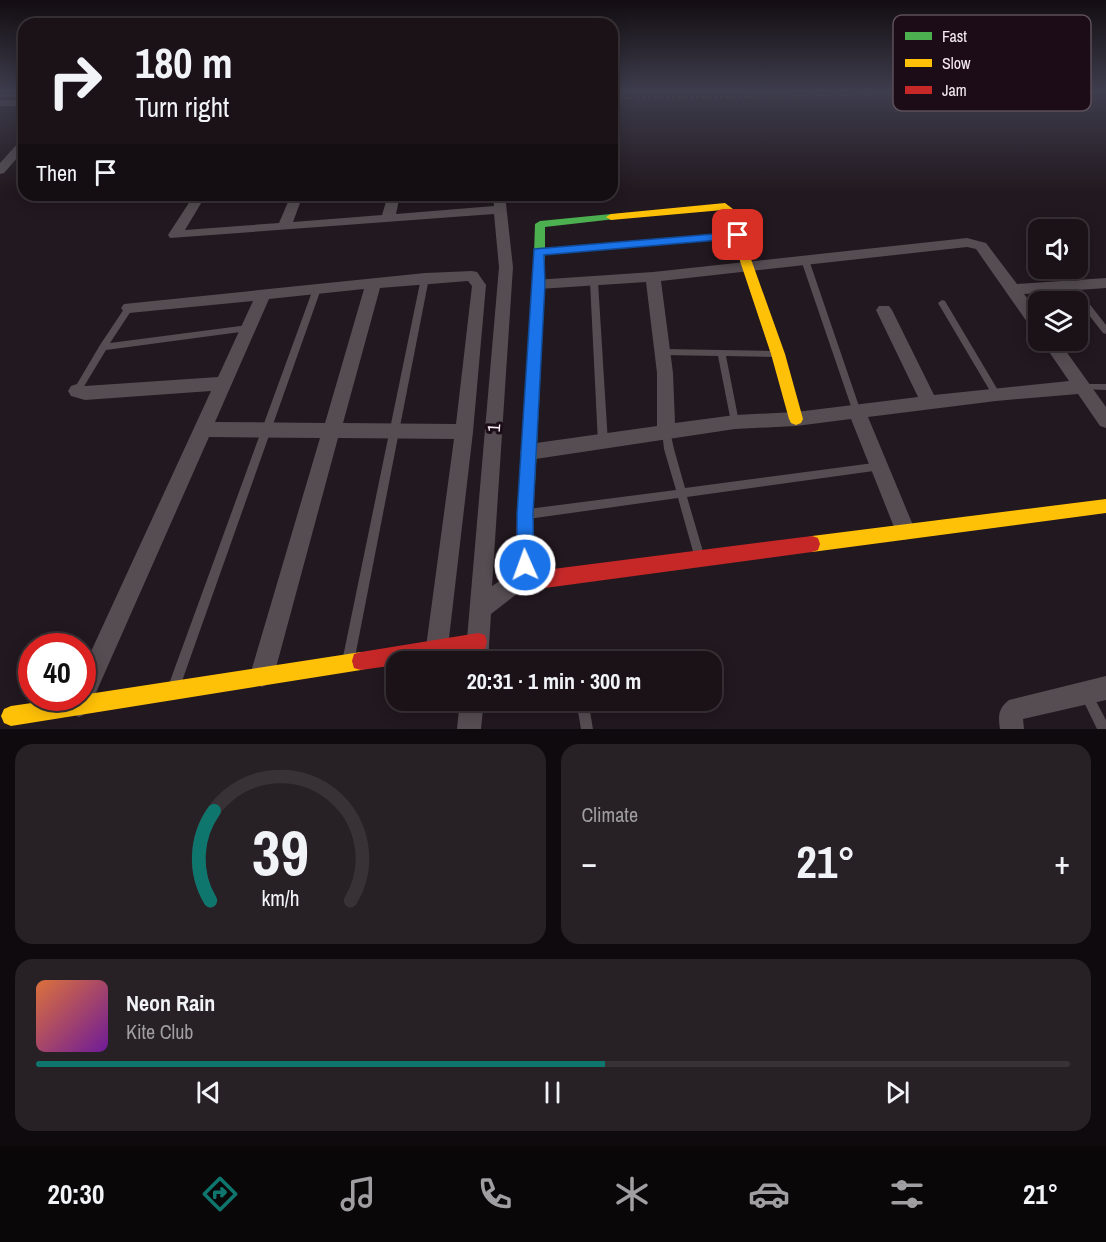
<!DOCTYPE html>
<html lang="en">
<head>
<meta charset="utf-8">
<style>
  body { margin:0; font-family:"Archivo Narrow",sans-serif; background:#272024; color:#f1f3f6; height:100vh; display:flex; flex-direction:column; font-size:22px; white-space:nowrap }
  * { box-sizing:border-box; margin:0 }
  p { font-size:20px; color:#9f9ea1 }
  .icon { flex:none; width:33px; height:33px; fill:none; stroke:currentColor; stroke-width:2; stroke-linecap:round; stroke-linejoin:round }
  .map { position:relative; height:729px; overflow:hidden }
  .sheet { display:flex; flex-direction:column; gap:15px; padding:15px; background:#0e0a0d; flex:1 }
  .sheet>* { flex:none }
  .top-card { position:absolute; left:18px; top:18px; width:600px; height:183px; border-radius:18px; box-shadow:0 3px 15px #0003,0 0 0 2px #383236; background:#1a1217; color:#f1f3f6; overflow:hidden }
  .buttons { position:absolute; left:1028px; top:219px; display:grid; gap:12px }
  .buttons a { display:grid; place-items:center; width:60px; height:60px; border-radius:12px; background:#1a1217; box-shadow:0 3px 15px #0003,0 0 0 2px #383236; font-size:30px }
  .speed { position:absolute; left:18px; top:633px; display:flex; gap:12px; font-size:30px; font-weight:700; text-align:center }
  .speed>* { display:grid; place-content:center; width:78px; height:78px; border-radius:50%; background:#1a1217; box-shadow:0 3px 15px #0003,0 0 0 2px #383236; line-height:1 }
  .speed .limit { border:9px solid #d22; background:#fff; color:#111 }
  .pin { position:absolute; display:grid; place-items:center; width:51px; height:51px; color:#fff; margin:-26px; border-radius:12px; box-shadow:0 3px 9px #0006 }
  .me { position:absolute; width:66px; margin:-33px; rotate:358deg; stroke-linejoin:round; filter:drop-shadow(0 0 4px #0008) }
  .turn { display:flex; align-items:center; gap:21px; height:126px; padding:0 18px; font-size:27px }
  .turn .icon { width:78px; height:78px; stroke-width:2.5 }
  .turn b { display:block; font-size:42px; line-height:51px }
  .then { display:flex; align-items:center; height:57px; padding:0 18px; background:#0003; gap:12px; font-size:22px }
  .big { font-size:45px; font-weight:700; line-height:1.1 }
  .sheet .card { flex:1; display:flex; flex-direction:column; justify-content:center; gap:9px; min-width:0; padding:0 21px; border-radius:18px; background:#272024 }
  .sheet .dial { align-items:center; gap:0 }
  .dial svg { height:156px; overflow:visible; fill:none; stroke:#383236; stroke-width:7; stroke-linecap:round; text-anchor:middle }
  .dial text { fill:#f1f3f6; stroke:none }
  .song { display:flex; align-items:center; gap:18px }
  .cover { width:72px; height:72px; border-radius:9px; background:linear-gradient(135deg,hsl(20 70% 55%),hsl(280 70% 35%)) }
  .played { height:6px; border-radius:3px; background:linear-gradient(90deg,#0f766e 55%,#383236 55%) }
  .keys { display:flex; justify-content:space-around; direction:ltr }
  .heat { display:flex; justify-content:space-between; align-items:center; font-size:33px; direction:ltr }
  .sheet .tiles { flex:1; display:grid; gap:15px; grid-template-columns:1fr 1fr }
  .card:last-child { grid-column:span 2 }
  .trip { position:absolute; left:386px; top:651px; width:336px; height:60px; border-radius:18px; background:#1a1217; box-shadow:0 3px 15px #0003,0 0 0 2px #383236; font-weight:700; line-height:60px; text-align:center }
  .dock { display:flex; height:96px; justify-content:space-around; align-items:center; background:#0a0709; color:#9f9ea1 }
  .dock .icon { width:42px; height:42px }
  .dock .on { color:#0f766e }
  .dock b { font-size:27px; color:#f1f3f6 }
  .map>svg:first-child { display:block }
  .lines { fill:none; stroke-linecap:round; stroke-linejoin:round }
  .stream { stroke:#683859; stroke-width:3 }
  .path { stroke:#595357; stroke-width:1.5; stroke-dasharray:3 3; stroke-linecap:butt }
  .lane { fill:#554d52; fill-rule:evenodd }
  .street { fill:#554d52; fill-rule:evenodd }
  .fast { fill:#4caf50; fill-rule:evenodd }
  .slow { fill:#ffc107; fill-rule:evenodd }
  .jam { fill:#c62828; fill-rule:evenodd }
  .route { fill:#1a73e8; stroke:#114b97; stroke-width:1.5 }
  .labels { text-anchor:middle; stroke-width:6; stroke-linejoin:round; paint-order:stroke }
  .street-label { font-size:18px; fill:#f7ebf3; stroke:#1b0c17 }
  .key { fill:#1b0c17; stroke:#5d4f59; stroke-width:1.5 }
  .key-label { font-size:16px; fill:#f7ebf3 }
</style>
</head>
<body>
<div class="map">
<svg width="1106" height="729" viewBox="0 0 1106 729">
  <rect width="100%" height="100%" fill="#22181f"/>
  <g class="lines">
    <!-- stream -->
    <polyline class="stream" points="0,96 24,95"/>
    <!-- path -->
    <polyline class="path" points="612,98 1106,92"/>
    <!-- lane -->
    <g class="lane">
      <polygon points="738,233 741,235 740,237 539,253 535,251 539,249"/>
      <polygon points="802,258 805,258 809,260 861,412 860,415 857,416 854,415 853,412 801,260"/>
      <polygon points="425,275 429,278 355,657 353,661 349,663 345,661 343,657 421,278"/>
      <polygon points="594,279 598,282 608,443 606,446 603,447 600,446 598,443 590,282"/>
      <polygon points="1070,282 1073,283 1106,325 1106,334 1103,333 1067,287 1066,285"/>
      <polygon points="317,286 321,289 181,684 179,688 175,690 171,688 169,684 313,289"/>
      <polygon points="942,300 945,301 999,392 1000,394 999,396 993,396 938,303"/>
      <polygon points="129,305 133,308 110,343 248,325 252,328 248,331 106,350 80,393 74,393 73,391 74,389 100,345 126,306"/>
      <polygon points="663,349 776,351 780,354 776,357 726,356 739,422 738,425 735,426 732,425 731,422 718,356 663,355 659,352"/>
      <polygon points="1083,384 1106,384 1106,390 1080,389 1079,387 1080,385"/>
      <polygon points="666,427 669,428 670,431 674,449 685,488 881,462 884,463 886,466 884,469 881,470 687,497 704,555 703,559 699,560 695,559 694,555 678,498 528,519 525,517 523,514 525,511 528,509 676,490 664,449 662,431 663,428"/>
      <polygon points="1086,688 1090,690 1106,720 1106,729 1097,729 1082,698 1080,694 1082,690"/>
      <polygon points="576,700 588,700 593,729 581,729"/>
    </g>
    <!-- street -->
    <g class="street">
      <rect x="0" y="100" width="24" height="6"/>
      <polygon points="24,140 24,150 4,173 0,174 0,163 20,141"/>
      <polygon points="194,195 206,195 185,230 279,223 291,195 303,195 293,222 382,215 388,195 400,195 396,214 494,206 493,195 505,195 513,267 492,586 529,562 536,565 540,572 536,579 491,614 488,662 465,662 499,267 494,214 170,238 168,235"/>
      <polygon points="967,238 986,243 1017,284 1106,278 1106,288 1024,294 1038,313 1038,331 1032,329 976,249 967,247 661,281 673,373 675,423 735,415 796,412 918,397 876,310 879,306 889,306 892,310 934,395 1069,381 1041,340 1058,340 1106,407 1106,428 1100,426 1078,394 996,401 868,417 915,530 912,537 905,540 898,537 851,419 796,426 735,429 529,460 522,458 520,452 522,446 529,444 657,426 657,373 646,282 539,289 534,288 532,284 534,280 653,272"/>
      <path d="M472,271l5,1 9,13 -13,147 -25,215 -3,8 -8,3 -8,-3 -3,-8 28,-208 -116,-1 -64,237 -4,8 -8,4 -8,-4 -4,-8 70,-237 -111,-1 -122,276 -8,4 -8,-4 -4,-8 3,-7h12v-27l129,-280 -126,9 -14,-4 -3,-5 3,-5 6,-2 8,2 133,-9 35,-76 -124,12 -5,-1 -3,-4 3,-4 301,-31zM468,281l4,5 -16,138 -113,-1 37,-135zM364,289l-39,134 -110,-1 54,-123z"/>
      <path d="M1106,676v24l-83,19 1,10h-24c-2,-13 -2,-20 9,-29z"/>
      <polygon points="460,700 484,700 481,729 457,729"/>
    </g>
    <!-- fast -->
    <polygon class="fast" points="611,214 615,215 615,219 545,227 545,284 535,484 533,489 527,491 521,489 519,484 533,284 535,224 540,221"/>
    <!-- slow -->
    <g class="slow">
      <polygon points="725,203 733,209 785,354 803,419 801,423 796,425 791,423 789,419 771,354 723,210 611,220 606,217 611,214"/>
      <polygon points="1106,499 1106,513 812,552 806,550 804,544 806,538 812,536"/>
      <polygon points="361,652 368,654 370,661 368,668 361,670 11,726 4,723 1,716 4,709 11,706 66,698 82,698 82,695"/>
    </g>
    <!-- jam -->
    <g class="jam">
      <polygon points="527,477 533,479 535,484 531,556 536,566 545,570 812,536 818,538 820,544 818,550 812,552 545,588 524,578 515,556 519,484 521,479"/>
      <polygon points="478,633 485,635 487,642 485,649 478,651 415,662 396,662 396,665 361,670 354,668 352,661 354,654 361,652"/>
    </g>
  </g>
  <!-- sky -->
  <linearGradient id="sky" x2="0" y2="1"><stop stop-color="#130d11"/><stop offset="0.47" stop-color="#3e3d4d"/><stop offset="1" stop-color="#3e3d4d" stop-opacity="0"/></linearGradient>
  <rect width="1106" height="193" fill="url(#sky)"/>
  <!-- route -->
  <polygon class="route" points="738,232 744,235 742,238 544,255 545,284 533,514 534,565 531,571 525,573 519,571 517,565 517,514 534,249"/>
  <g class="labels">
    <!-- street labels -->
    <g class="street-label">
      <text transform="translate(494 428) rotate(-86)" y="6">1</text>
    </g>
  </g>
  <!-- legend -->
  <rect x="893" y="15" width="198" height="96" rx="9" class="key"/>
  <rect x="905" y="32" width="27" height="8" fill="#4caf50"/>
  <rect x="905" y="59" width="27" height="8" fill="#ffc107"/>
  <rect x="905" y="86" width="27" height="8" fill="#c62828"/>
  <g class="key-label">
    <text x="942" y="42">Fast</text>
    <text x="942" y="69">Slow</text>
    <text x="942" y="96">Jam</text>
  </g>
</svg>
<div class="buttons">
<a><svg class="icon" aria-label="sound" viewBox="0 0 24 24"><path d="M4 9h4l5-4v14l-5-4H4zM17 9q2 3 0 6"/></svg></a>
<a><svg class="icon" aria-label="layers" viewBox="0 0 24 24"><path d="M12 4l9 5-9 5-9-5zM3 14l9 5 9-5"/></svg></a>
</div>
<div class="speed"><div class="limit">40</div></div>
<div class="pin" style="left:738px;top:235px;background:#d93025"><svg class="icon" aria-label="arrive" viewBox="0 0 24 24"><path d="M6 21V4h12l-3 4 3 4H6"/></svg></div>
<svg class="me" style="left:525px;top:565px" viewBox="-20 -20 40 40"><circle r="17" fill="#1a73e8" stroke="#fff" stroke-width="3"/><path d="M0-11L8 9 0 5-8 9z" fill="#fff"/></svg>
<div class="trip">20:31 · 1 min · 300 m</div>
<div class="top-card">
<div class="turn"><svg class="icon" aria-label="right" viewBox="0 0 24 24"><path d="M7 20v-9h11M14 6l5 5-5 5"/></svg><div><b>180 m</b>Turn right</div></div>
<div class="then">Then<svg class="icon" aria-label="arrive" viewBox="0 0 24 24"><path d="M6 21V4h12l-3 4 3 4H6"/></svg></div>
</div>
</div>
<section class="sheet">
<div class="tiles">
<div class="card dial"><svg viewBox="0 0 100 80">
<path d="M14 69A42 42 0 1 1 86 69"/>
<path d="M14 69A42 42 0 0 1 16 23" stroke="#0f766e"/>
<text x="50" y="56" font-size="32" font-weight="700">39</text>
<text x="50" y="72" font-size="11">km/h</text>
</svg></div>
<div class="card"><p>Climate</p>
<div class="heat"><a>−</a><b class="big">21°</b><a>+</a></div>
</div>
<div class="card">
<div class="song"><i class="cover"></i><div><b>Neon Rain</b><p>Kite Club</p></div></div>
<div class="played"></div>
<div class="keys"><svg class="icon" aria-label="previous" viewBox="0 0 24 24"><path d="M18 5L8 12l10 7zM5 5v14"/></svg><svg class="icon" aria-label="pause" viewBox="0 0 24 24"><path d="M8 5v14M16 5v14"/></svg><svg class="icon" aria-label="next" viewBox="0 0 24 24"><path d="M6 5l10 7-10 7zM19 5v14"/></svg></div>
</div>
</div>
</section>
<nav class="dock">
<b>20:30</b>
<svg class="icon on" aria-label="directions" viewBox="0 0 24 24"><path d="M12 3l9 9-9 9-9-9zM9 14v-3h6M13 9l2 2-2 2"/></svg>
<svg class="icon" aria-label="music" viewBox="0 0 24 24"><path d="M9 18V5l10-2v13"/><circle cx="6" cy="18" r="3"/><circle cx="16" cy="16" r="3"/></svg>
<svg class="icon" aria-label="phone" viewBox="0 0 24 24"><path d="M5 4h4l2 5-3 2q2 4 5 5l2-3 5 2v4C11 20 4 13 5 4z"/></svg>
<svg class="icon" aria-label="climate" viewBox="0 0 24 24"><path d="M12 3v18M4 7l16 10M4 17L20 7"/></svg>
<svg class="icon" aria-label="car" viewBox="0 0 24 24"><path d="M5 17H2v-5l4-1 3-4h7l3 4 3 1v5h-3M9 17h6M6 11h13"/><circle cx="7" cy="17" r="2"/><circle cx="17" cy="17" r="2"/></svg>
<svg class="icon" aria-label="filters" viewBox="0 0 24 24"><path d="M4 7h16M4 17h16"/><circle cx="9" cy="7" r="2"/><circle cx="15" cy="17" r="2"/></svg>
<b>21°</b>
</nav>
</body>
</html>
